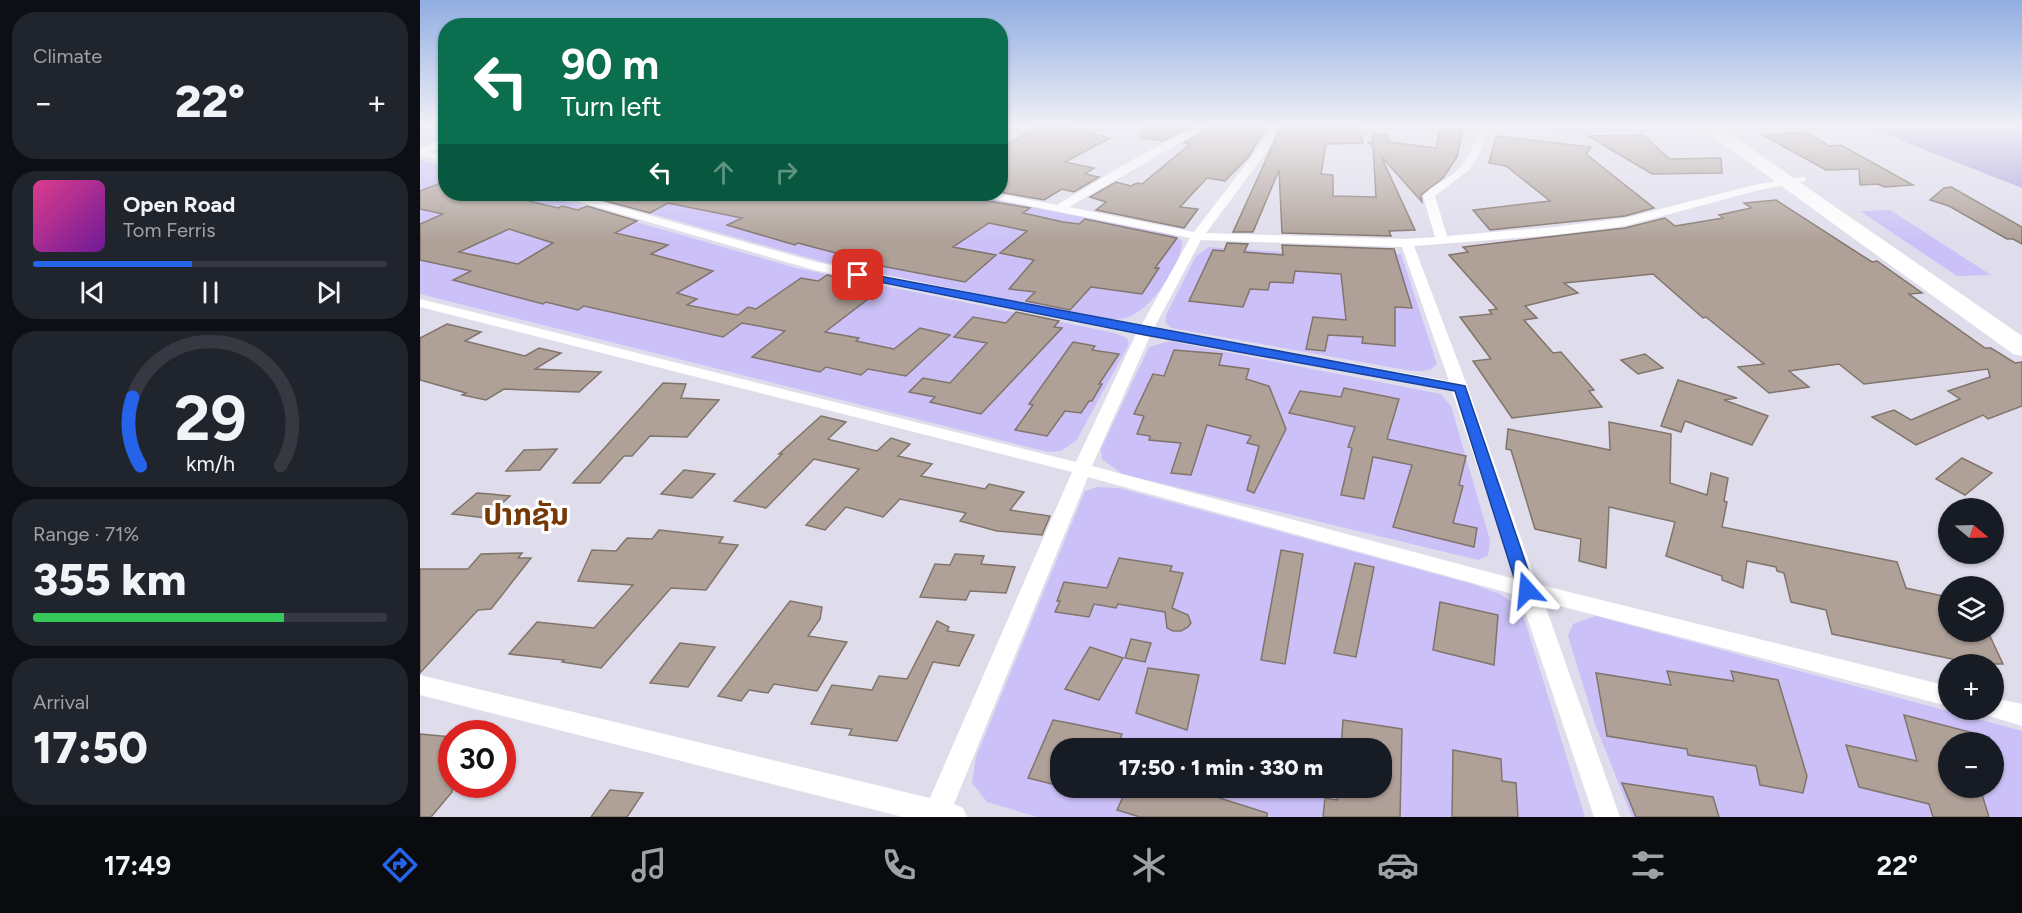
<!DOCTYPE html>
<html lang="en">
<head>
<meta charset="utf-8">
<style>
  body { margin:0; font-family:Figtree,"Noto Sans Lao",sans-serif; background:#20242c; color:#f1f3f6; height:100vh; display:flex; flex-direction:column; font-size:22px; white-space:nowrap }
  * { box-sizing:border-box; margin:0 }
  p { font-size:20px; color:#9ea1a6 }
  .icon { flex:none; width:33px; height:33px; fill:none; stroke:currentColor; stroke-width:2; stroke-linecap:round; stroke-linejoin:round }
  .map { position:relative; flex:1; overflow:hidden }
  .panel { display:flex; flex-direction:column; gap:12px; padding:12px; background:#0d0f14; width:420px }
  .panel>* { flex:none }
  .hud { position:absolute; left:18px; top:18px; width:570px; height:183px; border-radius:24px; box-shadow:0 2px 4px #0004; background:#0b6e4f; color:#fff; overflow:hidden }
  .needle { width:39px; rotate:109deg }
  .buttons { position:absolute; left:1518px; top:498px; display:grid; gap:12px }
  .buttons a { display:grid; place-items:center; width:66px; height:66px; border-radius:50%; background:#171b24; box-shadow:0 2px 4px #0004; font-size:30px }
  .speed { position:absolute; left:18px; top:720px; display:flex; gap:12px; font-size:30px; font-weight:700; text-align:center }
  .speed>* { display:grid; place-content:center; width:78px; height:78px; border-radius:50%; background:#171b24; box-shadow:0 2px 4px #0004; line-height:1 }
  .speed .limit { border:9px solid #d22; background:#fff; color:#111 }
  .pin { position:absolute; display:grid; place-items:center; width:51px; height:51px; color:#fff; margin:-26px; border-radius:12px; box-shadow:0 3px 9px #0006 }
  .me { position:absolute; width:66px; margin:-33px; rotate:342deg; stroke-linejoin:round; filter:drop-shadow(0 0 4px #0008) }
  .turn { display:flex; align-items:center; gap:21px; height:126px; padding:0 24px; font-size:27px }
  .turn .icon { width:78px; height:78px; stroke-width:2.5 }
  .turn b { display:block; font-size:42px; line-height:51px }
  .lanes { display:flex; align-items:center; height:57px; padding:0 24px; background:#0003; justify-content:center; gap:30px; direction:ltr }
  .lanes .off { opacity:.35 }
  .big { font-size:45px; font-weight:800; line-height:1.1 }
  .panel .card { flex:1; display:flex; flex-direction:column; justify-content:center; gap:9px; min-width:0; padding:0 21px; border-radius:24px; background:#20242c }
  .panel .dial { align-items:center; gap:0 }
  .dial svg { height:156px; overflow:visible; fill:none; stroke:#363941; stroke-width:7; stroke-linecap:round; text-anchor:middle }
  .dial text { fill:#f1f3f6; stroke:none }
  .song { display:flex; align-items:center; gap:18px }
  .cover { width:72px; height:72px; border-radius:9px; background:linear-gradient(135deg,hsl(330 70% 55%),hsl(280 70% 35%)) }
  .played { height:6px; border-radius:3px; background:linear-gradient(90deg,#2563eb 45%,#363941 45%) }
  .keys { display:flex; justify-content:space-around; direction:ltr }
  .heat { display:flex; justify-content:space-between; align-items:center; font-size:33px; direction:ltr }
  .charge { height:9px; border-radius:4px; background:linear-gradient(90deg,#34c759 71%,#363941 0) }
  .trip { position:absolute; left:630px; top:738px; width:342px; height:60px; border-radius:24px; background:#171b24; box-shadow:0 2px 4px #0004; font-weight:800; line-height:60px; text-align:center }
  .tab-bar { display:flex; height:96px; justify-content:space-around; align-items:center; background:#090b0e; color:#9ea1a6 }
  .tab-bar .icon { width:42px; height:42px }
  .tab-bar .on { color:#2563eb }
  .tab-bar b { font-size:27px; color:#f1f3f6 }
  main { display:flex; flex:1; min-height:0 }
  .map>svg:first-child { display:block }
  .green { fill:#cbc1f8; fill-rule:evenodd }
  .water { fill:#ada2da }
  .building { fill:#afa198; stroke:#81746b; stroke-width:1.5; fill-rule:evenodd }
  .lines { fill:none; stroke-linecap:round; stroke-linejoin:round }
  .minor { fill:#fff; fill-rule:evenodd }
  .trunk { fill:#fff; fill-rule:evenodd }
  .route { fill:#2563eb; stroke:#184099; stroke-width:1.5 }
  .labels { text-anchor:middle; stroke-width:6; stroke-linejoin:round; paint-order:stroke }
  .town-label { font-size:30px; font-weight:bold; fill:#743906; stroke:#fff }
</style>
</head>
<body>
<main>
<section class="panel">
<div class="card"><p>Climate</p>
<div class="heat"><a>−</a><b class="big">22°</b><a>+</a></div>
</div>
<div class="card">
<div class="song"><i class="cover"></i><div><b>Open Road</b><p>Tom Ferris</p></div></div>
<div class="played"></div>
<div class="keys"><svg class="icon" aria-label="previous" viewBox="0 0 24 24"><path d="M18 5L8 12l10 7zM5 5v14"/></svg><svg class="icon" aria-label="pause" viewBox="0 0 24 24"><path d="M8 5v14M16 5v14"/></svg><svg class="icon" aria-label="next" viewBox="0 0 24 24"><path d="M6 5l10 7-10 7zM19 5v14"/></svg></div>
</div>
<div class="card dial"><svg viewBox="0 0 100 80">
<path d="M14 69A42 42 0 1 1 86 69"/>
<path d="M14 69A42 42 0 0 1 10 34" stroke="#2563eb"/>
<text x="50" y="56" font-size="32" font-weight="700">29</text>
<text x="50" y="72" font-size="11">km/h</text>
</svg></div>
<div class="card"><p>Range · 71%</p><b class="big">355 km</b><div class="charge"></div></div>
<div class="card"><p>Arrival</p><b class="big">17:50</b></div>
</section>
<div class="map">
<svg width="1602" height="817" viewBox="0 0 1602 817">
  <rect width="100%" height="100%" fill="#dfddec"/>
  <!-- green -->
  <g class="green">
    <polygon points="0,127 25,127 25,138 0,145"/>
    <polygon points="1132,127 1244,127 1249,132 1134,135"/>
    <polygon points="0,160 25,166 26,194 119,194 376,268 695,333 707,338 709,344 656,441 641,451 628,452 0,294"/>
    <path d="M162,194h383l207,41 10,6c1,23 -33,71 -56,77 -9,3 -24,0 -34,-1l-268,-55z"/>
    <polygon points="1470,210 1571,275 1537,276 1440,211"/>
    <path d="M789,247l113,8 79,-1 36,110c-7,8 -15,7 -25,7l-241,-43 -6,-6 1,-7 30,-59z"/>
    <polygon points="749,341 1021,394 1031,406 1070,540 1068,556 1058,560 702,474 682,459 681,449 729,347"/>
    <path d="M677,487l22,1 353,96 28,10 21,14 64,209h-548l-50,-15 -15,-19 4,-26 109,-266zM640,748h322v40h-322z"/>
    <path d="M1176,616l426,115v86h-390l-37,-93 -27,-88 5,-12zM1528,742h46v46h-46z"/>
  </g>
  <!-- water -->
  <polygon class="water" points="1446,127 1602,127 1602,188 1587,182"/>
  <!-- building -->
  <g class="building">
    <polygon points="618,127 647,127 690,138 645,162 674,168 665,174 679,177 654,192 642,189 624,200 580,192 580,148"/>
    <polygon points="722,127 768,127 744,141 722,138"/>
    <polygon points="789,127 846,127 829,156 805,181 787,178 760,207 778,209 764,228 676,210 686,202 670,197 696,182 711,186 717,183 722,184 770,144 764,143"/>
    <polygon points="861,127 938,127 943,143 906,144 901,174 913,175 913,196 956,197 953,147 948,142 953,142 952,134 968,135 969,142 1016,148 1020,130 1042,132 1037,157 1023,178 1001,195 1002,202 961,156 995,230 969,231 971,236 862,233 859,170 833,232 813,232"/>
    <polygon points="1386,132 1409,146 1421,145 1493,185 1464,187 1458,184 1440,185 1439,169 1406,170 1343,135"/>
    <polygon points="1223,135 1250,159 1301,158 1302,173 1232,174 1168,136"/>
    <polygon points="1076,136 1171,147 1166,154 1234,208 1205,216 1070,230 1053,210 1130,201 1086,166 1069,163"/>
    <path d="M26,181v14l17,4 14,-5h22l59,14 4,-2 16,4 9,-4 50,15 -22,12 53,12 -17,9 62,17 -36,22 20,6 -10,6 51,10 10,-8 8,2 45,-31 17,3 9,-6 23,4 -16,12 34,8 -43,33 34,6 -3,3 38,8 26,-21 30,7 -44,41 -38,-7 -7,6 -35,-8 -6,5 -68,-15 33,-26 -43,-8 -19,14 -139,-31 -6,4 -32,-8 -3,2 -90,-24 18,-9 -51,-11v-36l23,-10 -23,-5v-18zM89,229l44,14 -35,21 -59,-12z"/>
    <polygon points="1531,187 1602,227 1602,244 1593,239 1587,239 1529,206 1510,200 1524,188"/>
    <polygon points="195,194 526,194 610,208 603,213 643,222 659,224 665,219 757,238 735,268 739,268 722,294 671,287 650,310 606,301 615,292 589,289 614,260 580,253 607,231 569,223 533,247 576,255 545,282 451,264 444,269 421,265 431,257 378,243 375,245 307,225 322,218 248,203 230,213 182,200"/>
    <polygon points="1356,200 1452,262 1457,261 1502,293 1489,294 1565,348 1571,348 1595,363 1602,362 1602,406 1568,419 1563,415 1496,445 1452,417 1474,410 1491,420 1540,399 1528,391 1570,377 1568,369 1444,384 1419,364 1369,371 1389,387 1349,393 1318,367 1344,364 1286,317 1283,318 1233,274 1144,283 1158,293 1105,306 1117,318 1104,320 1133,353 1141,352 1174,390 1169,391 1182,407 1092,418 1053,361 1071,359 1040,317 1072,314 1069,310 1077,309 1029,255 1048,252 1043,247 1205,228 1245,218 1255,226 1303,218 1299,215 1331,208 1324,203"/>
    <polygon points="807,243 828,244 824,252 863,255 862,245 974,249 992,308 975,307 975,346 942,343 943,337 908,335 905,351 886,349 893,317 926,320 921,274 875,271 873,283 850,282 848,290 830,289 823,307 769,301 793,250 804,251"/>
    <polygon points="596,312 639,321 634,327 642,328 561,414 510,402 515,397 489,392 503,378 530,383 567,343 534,337 553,317 586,323"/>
    <polygon points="27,324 61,332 45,341 105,356 119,348 141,353 115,369 181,372 159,392 84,389 66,400 42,395 46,393 0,380 0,338"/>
    <polygon points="653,342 675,346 672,350 699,354 679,384 682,384 672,401 669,401 661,413 645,411 627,436 595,430 613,405 609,404"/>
    <polygon points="754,350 802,354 799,365 829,369 826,379 849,386 866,429 834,493 827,490 839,446 827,443 831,436 787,425 771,475 751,473 761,443 729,440 730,436 717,434 724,416 714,414 733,374 744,376"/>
    <polygon points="1225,354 1243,368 1218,374 1201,360"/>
    <polygon points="1258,380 1317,398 1304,400 1348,416 1332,445 1265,421 1261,432 1241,426"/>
    <polygon points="243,383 266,384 261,398 299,400 267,437 230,436 212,456 204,456 180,483 153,483"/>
    <polygon points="924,388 979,399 967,439 1046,456 1039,485 1043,486 1033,523 1057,528 1054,547 973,527 992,465 953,457 944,499 921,495 932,448 928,447 935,427 869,413 880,391 921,397"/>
    <polygon points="401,416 426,422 408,439 411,440 457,451 471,438 490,444 478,456 512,464 501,476 565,489 569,484 604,492 590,510 630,516 622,535 577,531 540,521 546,513 480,499 463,517 426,507 405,530 386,525 439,469 394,459 346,508 314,501 362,454 359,454"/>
    <polygon points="1189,422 1251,434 1250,483 1287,495 1291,473 1308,478 1304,501 1307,502 1302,527 1477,562 1486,588 1528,597 1528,632 1568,632 1583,664 1556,664 1412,634 1406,610 1371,602 1364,573 1357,571 1356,567 1327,561 1323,588 1302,580 1302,576 1246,556 1255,522 1189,507 1186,568 1159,561 1161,539 1115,529 1091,450 1086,449 1088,429 1190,450"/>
    <polygon points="137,449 120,470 86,471 104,450"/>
    <polygon points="1542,458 1572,473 1545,495 1516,479"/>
    <polygon points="264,470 295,474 272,498 241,494"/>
    <polygon points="57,493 70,494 90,496 66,518 32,514"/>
    <polygon points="239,530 303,537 299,543 318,545 286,590 251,588 181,668 142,662 144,660 89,654 117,622 174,628 213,585 158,581 172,550 196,551 207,538 232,539"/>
    <polygon points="861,550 883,554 865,664 841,660"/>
    <polygon points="102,553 98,558 111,558 71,609 58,610 0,673 0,569 48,569 61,554"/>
    <polygon points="535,554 564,556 561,564 595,567 586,593 550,591 546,600 500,597 515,564 530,565"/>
    <polygon points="699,558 752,566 750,571 763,573 752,608 768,615 771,623 768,627 761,631 753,631 747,628 745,612 698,604 696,608 674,604 669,617 635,612 640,601 637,601 644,582 687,588"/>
    <polygon points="935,563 954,567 936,657 914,653"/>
    <polygon points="370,601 402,607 400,619 388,636 427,642 397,691 354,684 348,693 329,690 321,701 298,696"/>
    <polygon points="1020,602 1078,615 1074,665 1013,650"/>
    <polygon points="517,621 529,627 527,631 554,635 539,666 513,662 477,741 429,735 432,729 391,724 412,685 452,690 459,676 487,679"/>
    <polygon points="711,639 731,643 725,662 705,658"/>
    <polygon points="260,643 295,647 268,687 230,683"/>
    <polygon points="670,647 703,658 679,700 645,689"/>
    <polygon points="728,668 779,675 767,730 716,713"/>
    <polygon points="1247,671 1314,681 1311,671 1358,680 1387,776 1383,793 1340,785 1336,766 1268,755 1267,749 1187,736 1176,673 1251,685"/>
    <polygon points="1484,715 1569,737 1569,742 1528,742 1528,788 1560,788 1569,817 1513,817 1509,804 1439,787 1426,745 1497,761"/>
    <polygon points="633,720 654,724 702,734 697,748 640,748 640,786 608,778"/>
    <polygon points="923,720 982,729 980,817 903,817 905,798 917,800 918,788 962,788 962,748 921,748"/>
    <polygon points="0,734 32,737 32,792 11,817 0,817"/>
    <polygon points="1033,750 1081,759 1082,781 1096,783 1098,817 1032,817"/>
    <polygon points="1202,783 1293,797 1299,817 1216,817"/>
    <polygon points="707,788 768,788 847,813 847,817 720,817 697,810"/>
    <polygon points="190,790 223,793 207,817 171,817"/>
  </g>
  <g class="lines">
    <!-- minor -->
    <g class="minor">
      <path d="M774,127h13l-138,80 125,25 64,-84 11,-21h10l-12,24 -61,82 201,6 28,-2 -12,-41c8,-10 17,-13 27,-20 17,-11 24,-30 30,-49h10l-11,28 -9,14 -35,27 12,40 107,-9 71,-9 133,-34 47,-7v4l-46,9 -134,36 -71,9 -140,11 54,142 69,196 411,102v20l-404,-104 76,215h-26l-74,-221 -432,-119 -134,327 9,4 4,9h-64l-483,-122v-20l510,123 142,-326 -652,-165v-8l656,163 60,-128 -322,-64 -255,-74 -2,-2h17l242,68 325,64 49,-88 -206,-41 -6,-3h21l58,11 75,-45zM781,240l201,7 47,134 -295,-53zM730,336l302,55 63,188 -423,-113z"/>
      <polygon points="26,139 26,146 10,152 26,156 26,162 0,155 0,148"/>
      <polygon points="1574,698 1602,704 1602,726 1566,715 1563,710 1574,710"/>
    </g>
    <!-- trunk -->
    <polygon class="trunk" points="1280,127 1300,127 1602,336 1602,356 1593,354"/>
  </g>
  <!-- sky -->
  <linearGradient id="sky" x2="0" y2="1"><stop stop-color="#90ade2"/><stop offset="0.52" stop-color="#f1f0f6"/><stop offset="1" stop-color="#f1f0f6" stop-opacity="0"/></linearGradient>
  <rect width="1602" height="242" fill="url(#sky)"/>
  <!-- route -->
  <polygon class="route" points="438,272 1045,386 1115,590 1113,594 1107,596 1101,594 1098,590 1035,391 725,335 434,277 434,273"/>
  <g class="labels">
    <!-- town labels -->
    <g class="town-label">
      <text x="106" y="525">ປາກຊັນ</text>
    </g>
  </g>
</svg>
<div class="buttons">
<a><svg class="needle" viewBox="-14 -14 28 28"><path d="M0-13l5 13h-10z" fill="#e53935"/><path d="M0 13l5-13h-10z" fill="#9ea1a6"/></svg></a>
<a><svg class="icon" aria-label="layers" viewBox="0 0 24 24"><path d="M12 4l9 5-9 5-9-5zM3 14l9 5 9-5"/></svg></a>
<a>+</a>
<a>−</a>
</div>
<div class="speed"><div class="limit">30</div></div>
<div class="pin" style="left:438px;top:275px;background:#d93025"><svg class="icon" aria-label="arrive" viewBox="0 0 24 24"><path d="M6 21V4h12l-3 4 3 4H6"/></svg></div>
<svg class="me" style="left:1107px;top:590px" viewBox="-20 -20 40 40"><path d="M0-17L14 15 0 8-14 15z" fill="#2563eb" stroke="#fff" stroke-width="4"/></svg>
<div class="trip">17:50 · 1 min · 330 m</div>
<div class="hud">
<div class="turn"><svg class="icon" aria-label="left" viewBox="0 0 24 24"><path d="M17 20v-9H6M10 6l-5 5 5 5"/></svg><div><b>90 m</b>Turn left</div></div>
<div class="lanes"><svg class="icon" aria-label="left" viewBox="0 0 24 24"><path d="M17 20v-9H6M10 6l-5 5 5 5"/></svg><svg class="icon off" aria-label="ahead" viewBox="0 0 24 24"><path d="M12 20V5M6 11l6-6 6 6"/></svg><svg class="icon off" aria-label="right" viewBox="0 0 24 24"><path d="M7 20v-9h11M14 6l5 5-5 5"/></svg></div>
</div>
</div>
</main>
<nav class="tab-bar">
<b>17:49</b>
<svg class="icon on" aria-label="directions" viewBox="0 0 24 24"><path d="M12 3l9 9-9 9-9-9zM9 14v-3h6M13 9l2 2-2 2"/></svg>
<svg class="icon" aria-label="music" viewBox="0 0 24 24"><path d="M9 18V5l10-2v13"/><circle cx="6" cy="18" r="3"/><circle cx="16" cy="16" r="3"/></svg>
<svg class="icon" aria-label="phone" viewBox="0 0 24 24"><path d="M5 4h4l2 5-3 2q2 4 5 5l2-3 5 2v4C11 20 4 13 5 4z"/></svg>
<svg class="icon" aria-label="climate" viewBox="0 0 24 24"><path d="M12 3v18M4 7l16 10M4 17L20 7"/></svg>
<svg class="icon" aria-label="car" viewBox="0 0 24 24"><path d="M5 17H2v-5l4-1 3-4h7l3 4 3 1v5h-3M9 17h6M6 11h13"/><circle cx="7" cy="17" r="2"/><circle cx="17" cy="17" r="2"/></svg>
<svg class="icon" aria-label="filters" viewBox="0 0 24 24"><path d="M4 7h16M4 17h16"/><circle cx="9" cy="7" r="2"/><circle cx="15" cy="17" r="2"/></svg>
<b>22°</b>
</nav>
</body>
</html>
